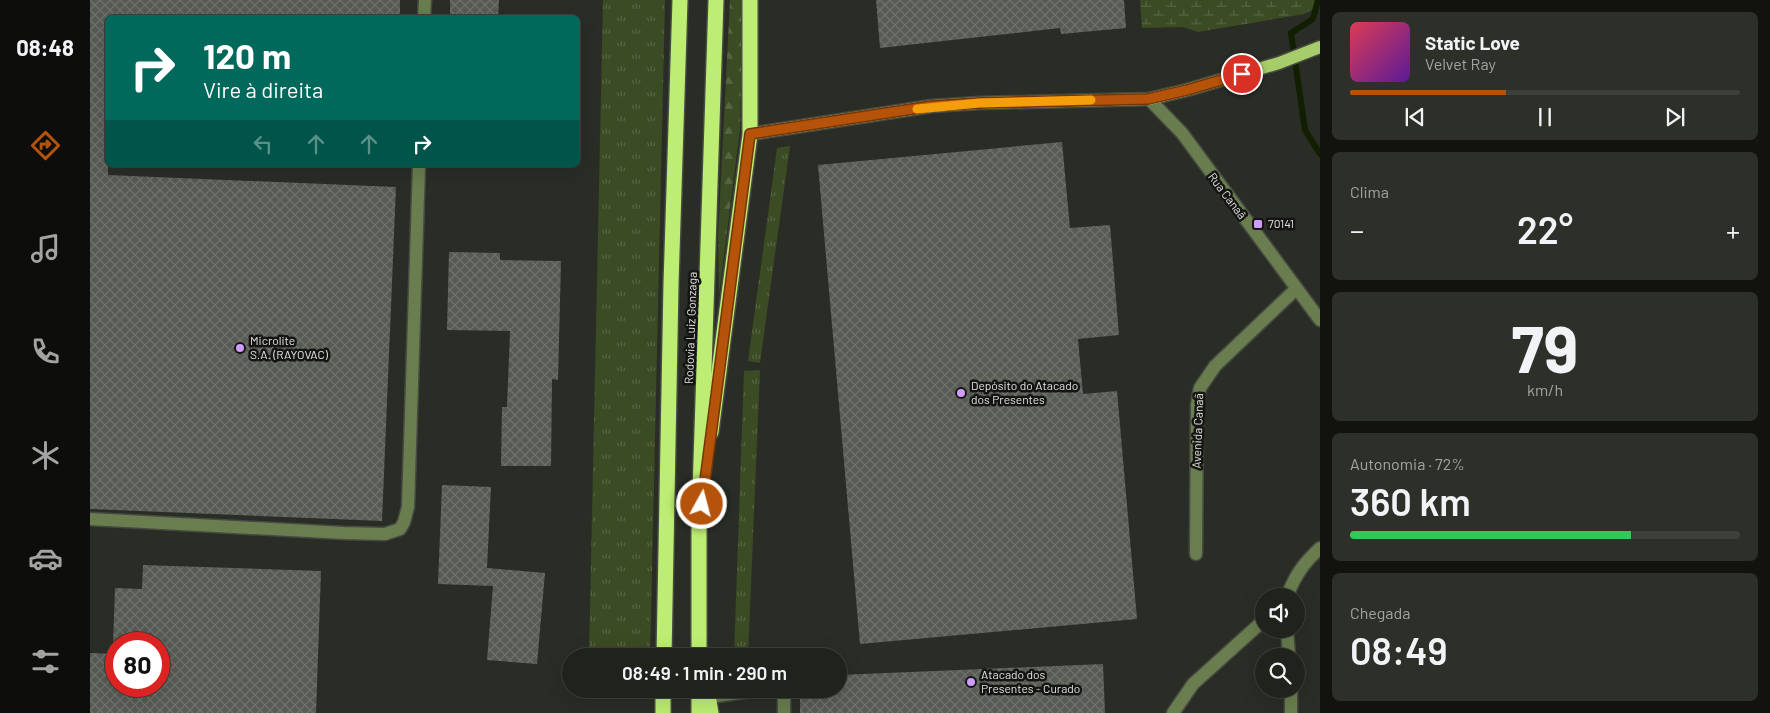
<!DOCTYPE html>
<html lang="pt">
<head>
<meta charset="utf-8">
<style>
  body { margin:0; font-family:Barlow,sans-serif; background:#2d2f29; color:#f1f3f6; height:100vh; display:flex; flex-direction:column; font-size:19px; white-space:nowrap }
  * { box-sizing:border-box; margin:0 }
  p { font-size:16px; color:#a2a4a3 }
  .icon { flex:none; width:28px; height:28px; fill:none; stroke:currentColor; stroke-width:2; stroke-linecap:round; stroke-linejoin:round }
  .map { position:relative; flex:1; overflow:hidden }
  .panel { display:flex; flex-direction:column; gap:12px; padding:12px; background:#12130f; width:450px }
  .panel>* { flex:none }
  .hud { position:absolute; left:15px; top:15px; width:475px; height:152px; border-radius:8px; box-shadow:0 5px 20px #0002,0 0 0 1px #3d3f3b; background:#00695c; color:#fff; overflow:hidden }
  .fabs { position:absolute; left:1165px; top:588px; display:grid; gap:10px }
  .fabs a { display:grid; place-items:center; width:50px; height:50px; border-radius:50%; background:#20221c; box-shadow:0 5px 20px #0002,0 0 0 1px #3d3f3b; font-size:25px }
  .speed { position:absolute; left:15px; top:632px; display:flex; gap:10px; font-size:25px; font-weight:700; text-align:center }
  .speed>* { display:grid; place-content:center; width:65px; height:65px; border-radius:50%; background:#20221c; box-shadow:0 5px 20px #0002,0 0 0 1px #3d3f3b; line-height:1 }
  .speed .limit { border:8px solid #d22; background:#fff; color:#111 }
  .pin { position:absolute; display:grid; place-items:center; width:42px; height:42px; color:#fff; margin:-21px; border:2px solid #fff; border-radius:50%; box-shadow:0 1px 5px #0007 }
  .me { position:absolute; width:55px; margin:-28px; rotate:7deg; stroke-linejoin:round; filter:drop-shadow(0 0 4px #0008) }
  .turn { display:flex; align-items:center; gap:18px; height:105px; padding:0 15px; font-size:22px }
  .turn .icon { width:65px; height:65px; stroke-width:2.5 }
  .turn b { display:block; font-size:35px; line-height:42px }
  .lanes { display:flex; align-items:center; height:48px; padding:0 15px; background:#0003; justify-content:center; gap:25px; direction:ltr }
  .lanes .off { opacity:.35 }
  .big { font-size:38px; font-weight:600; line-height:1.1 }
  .panel .widget { flex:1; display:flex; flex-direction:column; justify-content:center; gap:8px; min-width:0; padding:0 18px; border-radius:8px; background:#2d2f29 }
  .panel .dial { align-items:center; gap:0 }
  .dial b { font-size:65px; line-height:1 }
  .song { display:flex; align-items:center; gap:15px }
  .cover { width:60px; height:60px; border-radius:8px; background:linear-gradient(135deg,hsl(350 70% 55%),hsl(270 70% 35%)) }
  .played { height:5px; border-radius:2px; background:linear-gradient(90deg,#b45309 40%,#3d3f3b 40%) }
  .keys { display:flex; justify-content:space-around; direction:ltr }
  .heat { display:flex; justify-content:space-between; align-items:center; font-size:28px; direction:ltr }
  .charge { height:8px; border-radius:4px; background:linear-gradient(90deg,#34c759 72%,#3d3f3b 0) }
  .trip { position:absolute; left:472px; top:648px; width:285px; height:50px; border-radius:25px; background:#20221c; box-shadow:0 5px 20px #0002,0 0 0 1px #3d3f3b; font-weight:600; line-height:50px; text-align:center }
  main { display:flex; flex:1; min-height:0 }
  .tab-bar { display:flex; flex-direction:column; width:90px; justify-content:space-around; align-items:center; background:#0d0e0b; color:#a2a4a3 }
  .tab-bar .icon { width:35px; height:35px }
  .tab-bar .current { color:#b45309 }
  .tab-bar b { font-size:22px; color:#f1f3f6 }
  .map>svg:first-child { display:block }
  .grass { fill:url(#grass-tufts) }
  .forest { fill:url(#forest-firs) }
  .wetland { fill:url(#wetland-marsh) }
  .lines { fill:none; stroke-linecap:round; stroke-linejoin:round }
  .stream { stroke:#121e00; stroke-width:6 }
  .building { fill:url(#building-cross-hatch) }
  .minor-casing { stroke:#474a43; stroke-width:15 }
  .major-casing { stroke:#474a43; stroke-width:15 }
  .highway-casing { stroke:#474a43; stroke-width:18 }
  .minor { stroke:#697d4e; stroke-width:12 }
  .major { stroke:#a6cd69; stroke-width:12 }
  .highway { stroke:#bded72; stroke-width:15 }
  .route-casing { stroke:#753606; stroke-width:12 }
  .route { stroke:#b45309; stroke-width:9 }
  .slow { stroke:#f59e0b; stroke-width:9 }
  .poi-dot { fill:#d09dff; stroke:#141512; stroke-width:2 }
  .labels { text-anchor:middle; stroke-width:5; stroke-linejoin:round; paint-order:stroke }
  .street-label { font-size:12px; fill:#e0e2dd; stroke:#141512 }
  .poi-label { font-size:12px; fill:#e0e2dd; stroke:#141512; text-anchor:start }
</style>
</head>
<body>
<main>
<nav class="tab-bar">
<b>08:48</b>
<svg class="icon current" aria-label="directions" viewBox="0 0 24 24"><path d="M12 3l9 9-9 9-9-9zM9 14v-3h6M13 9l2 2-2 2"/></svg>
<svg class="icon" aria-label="music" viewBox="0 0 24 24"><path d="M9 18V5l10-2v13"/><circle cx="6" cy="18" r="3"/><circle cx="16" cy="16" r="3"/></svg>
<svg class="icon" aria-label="phone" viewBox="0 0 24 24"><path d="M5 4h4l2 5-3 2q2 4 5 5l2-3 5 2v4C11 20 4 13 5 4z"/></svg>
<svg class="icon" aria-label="climate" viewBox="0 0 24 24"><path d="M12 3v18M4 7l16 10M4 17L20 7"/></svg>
<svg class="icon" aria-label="car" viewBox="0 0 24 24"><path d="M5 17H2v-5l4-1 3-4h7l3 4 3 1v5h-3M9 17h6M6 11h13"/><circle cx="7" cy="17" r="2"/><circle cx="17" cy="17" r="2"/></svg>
<svg class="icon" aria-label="filters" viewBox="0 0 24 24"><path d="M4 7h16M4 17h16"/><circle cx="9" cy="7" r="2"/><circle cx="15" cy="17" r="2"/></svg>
</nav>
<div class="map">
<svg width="1230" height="713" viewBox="0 0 1230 713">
  <defs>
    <pattern id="grass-tufts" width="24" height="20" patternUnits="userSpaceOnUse" patternTransform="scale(1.25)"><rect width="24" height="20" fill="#3b4b24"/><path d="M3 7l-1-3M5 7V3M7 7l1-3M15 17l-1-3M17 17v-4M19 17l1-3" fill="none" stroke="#576543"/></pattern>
    <pattern id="forest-firs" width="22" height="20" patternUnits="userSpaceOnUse" patternTransform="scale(1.25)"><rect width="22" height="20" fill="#3b4b24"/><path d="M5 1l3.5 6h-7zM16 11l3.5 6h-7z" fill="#576543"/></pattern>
    <pattern id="wetland-marsh" width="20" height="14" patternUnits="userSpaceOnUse" patternTransform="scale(1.25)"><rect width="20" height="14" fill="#3b4b24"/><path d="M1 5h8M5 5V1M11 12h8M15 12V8" fill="none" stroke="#576543"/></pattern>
    <pattern id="building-cross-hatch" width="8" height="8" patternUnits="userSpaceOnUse" patternTransform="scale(1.25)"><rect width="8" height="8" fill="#575b53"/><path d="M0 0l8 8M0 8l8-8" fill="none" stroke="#6f726b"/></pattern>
  </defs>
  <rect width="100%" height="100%" fill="#2a2d26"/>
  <!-- grass -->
  <g class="grass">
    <polygon points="513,0 575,0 560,656 499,656"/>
    <polygon points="700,146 670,363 658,361 687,148"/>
    <polygon points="670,370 658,656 644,655 654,371"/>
  </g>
  <!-- forest -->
  <polygon class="forest" points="640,0 652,0 653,6 650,129 629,295 628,237"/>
  <!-- wetland -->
  <polygon class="wetland" points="1050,0 1228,0 1226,8 1214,14 1108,32 1093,27 1052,28"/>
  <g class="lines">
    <!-- stream -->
    <polyline class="stream" points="1228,0 1223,19 1201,33 1215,130 1230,154"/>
  </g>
  <!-- building -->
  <g class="building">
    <polygon points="0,0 310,0 310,18 18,18 18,175 306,187 292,521 0,509"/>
    <polygon points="360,0 409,0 408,18 360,18"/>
    <polygon points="786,0 1034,0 1036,28 971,34 970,28 790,48"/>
    <polygon points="972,142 980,228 1020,225 1029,335 988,339 993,394 1027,391 1047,619 770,644 728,165"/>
    <polygon points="359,252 410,253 410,260 471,261 468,380 462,379 461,466 411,466 412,407 417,407 420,331 357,330"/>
    <polygon points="352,485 401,487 397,568 455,573 447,664 397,660 403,586 348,584"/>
    <polygon points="53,565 231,571 226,713 0,713 0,653 26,654 26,686 69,686 69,644 23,644 25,588 52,589"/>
    <polygon points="1013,664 1015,713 710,713 710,689 749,689 749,675"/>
  </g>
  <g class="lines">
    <defs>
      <g id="minor">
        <polyline points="334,18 335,0"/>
        <polyline points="1059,99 1092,133 1230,320"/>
        <polyline points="0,519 254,533 295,534 310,529 314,522 318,507 329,165"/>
        <polyline points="1106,554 1107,405 1110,388 1125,366 1206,289"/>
        <path d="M1197,596c9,-22 16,-32 33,-48"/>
        <polyline points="1197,629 1199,656"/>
        <polyline points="1201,689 1201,713"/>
        <polyline points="620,697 667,690 694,689 694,713"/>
        <polyline points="1083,713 1103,684 1174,620"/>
      </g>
      <polyline id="major" points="660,134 842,106 889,103 1059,99 1097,90 1189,63 1230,47"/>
      <g id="highway">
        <polyline points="621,432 660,134 660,0"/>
        <polyline points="574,656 581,284 590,0"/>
        <polyline points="609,656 609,523 626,0"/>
        <polyline points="617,689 621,713"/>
        <polyline points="573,713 573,689"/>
        <polyline points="609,713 609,689"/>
      </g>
    </defs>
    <!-- minor casing -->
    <use href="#minor" class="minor-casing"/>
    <!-- major casing -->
    <use href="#major" class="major-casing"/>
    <!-- highway casing -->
    <use href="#highway" class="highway-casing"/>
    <!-- minor -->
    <use href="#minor" class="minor"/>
    <!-- major -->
    <use href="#major" class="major"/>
    <!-- highway -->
    <use href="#highway" class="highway"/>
  </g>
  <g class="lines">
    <defs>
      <polyline id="route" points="612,504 660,134 842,106 889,103 1058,99 1097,90 1152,74"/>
    </defs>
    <!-- route casing -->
    <use href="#route" class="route-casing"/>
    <!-- route -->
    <use href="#route" class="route"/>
    <!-- slow -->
    <polyline class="slow" points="827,109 889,103 1001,100"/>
  </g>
  <!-- markers -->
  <g class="poi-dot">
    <rect x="1163" y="219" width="10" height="10" rx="2.5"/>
    <circle cx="150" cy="348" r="5"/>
    <circle cx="871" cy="393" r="5"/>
    <circle cx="881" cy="682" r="5"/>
  </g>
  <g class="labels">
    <!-- street labels -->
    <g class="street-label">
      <text transform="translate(1137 196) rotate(53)" y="4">Rua Canaã</text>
      <text transform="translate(601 328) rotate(-88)" y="4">Rodovia Luiz Gonzaga</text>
      <text transform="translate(1108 431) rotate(-88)" y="4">Avenida Canaã</text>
    </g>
    <!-- poi labels -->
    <g class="poi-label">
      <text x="1178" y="228">70141</text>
      <text x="160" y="345">Microlite<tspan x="160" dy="14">S.A. (RAYOVAC)</tspan></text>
      <text x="881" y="390">Depósito do Atacado<tspan x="881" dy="14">dos Presentes</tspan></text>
      <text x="891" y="679">Atacado dos<tspan x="891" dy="14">Presentes - Curado</tspan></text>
    </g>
  </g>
</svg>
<div class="fabs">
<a><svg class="icon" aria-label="sound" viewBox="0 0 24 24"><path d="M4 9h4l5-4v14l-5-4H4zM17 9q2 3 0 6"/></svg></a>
<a><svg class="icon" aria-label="search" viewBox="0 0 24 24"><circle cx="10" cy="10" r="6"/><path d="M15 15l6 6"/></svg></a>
</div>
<div class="speed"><div class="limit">80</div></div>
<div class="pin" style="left:1152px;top:74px;background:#d93025"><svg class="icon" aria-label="arrive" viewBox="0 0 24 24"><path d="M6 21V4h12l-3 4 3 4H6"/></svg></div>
<svg class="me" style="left:612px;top:504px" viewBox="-20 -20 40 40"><circle r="17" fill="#b45309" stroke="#fff" stroke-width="3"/><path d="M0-11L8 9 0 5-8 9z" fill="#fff"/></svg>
<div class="trip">08:49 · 1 min · 290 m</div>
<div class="hud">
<div class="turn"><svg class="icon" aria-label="right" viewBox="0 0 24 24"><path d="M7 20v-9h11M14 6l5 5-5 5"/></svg><div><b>120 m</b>Vire à direita</div></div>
<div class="lanes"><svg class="icon off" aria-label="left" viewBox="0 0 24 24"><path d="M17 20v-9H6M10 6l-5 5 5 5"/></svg><svg class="icon off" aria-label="ahead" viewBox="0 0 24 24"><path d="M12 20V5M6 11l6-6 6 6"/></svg><svg class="icon off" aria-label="ahead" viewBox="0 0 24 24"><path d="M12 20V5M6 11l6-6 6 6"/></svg><svg class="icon" aria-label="right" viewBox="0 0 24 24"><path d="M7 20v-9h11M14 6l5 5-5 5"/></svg></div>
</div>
</div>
<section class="panel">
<div class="widget">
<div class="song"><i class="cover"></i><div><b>Static Love</b><p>Velvet Ray</p></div></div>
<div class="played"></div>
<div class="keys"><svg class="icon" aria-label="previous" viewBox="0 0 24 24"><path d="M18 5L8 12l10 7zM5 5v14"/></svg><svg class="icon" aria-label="pause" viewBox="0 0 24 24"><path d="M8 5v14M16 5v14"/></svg><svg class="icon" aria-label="next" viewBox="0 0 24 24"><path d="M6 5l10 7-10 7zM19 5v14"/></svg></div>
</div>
<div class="widget"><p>Clima</p>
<div class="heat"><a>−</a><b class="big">22°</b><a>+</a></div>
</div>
<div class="widget dial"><b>79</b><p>km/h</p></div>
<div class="widget"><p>Autonomia · 72%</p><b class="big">360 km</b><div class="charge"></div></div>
<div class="widget"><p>Chegada</p><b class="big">08:49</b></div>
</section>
</main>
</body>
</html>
